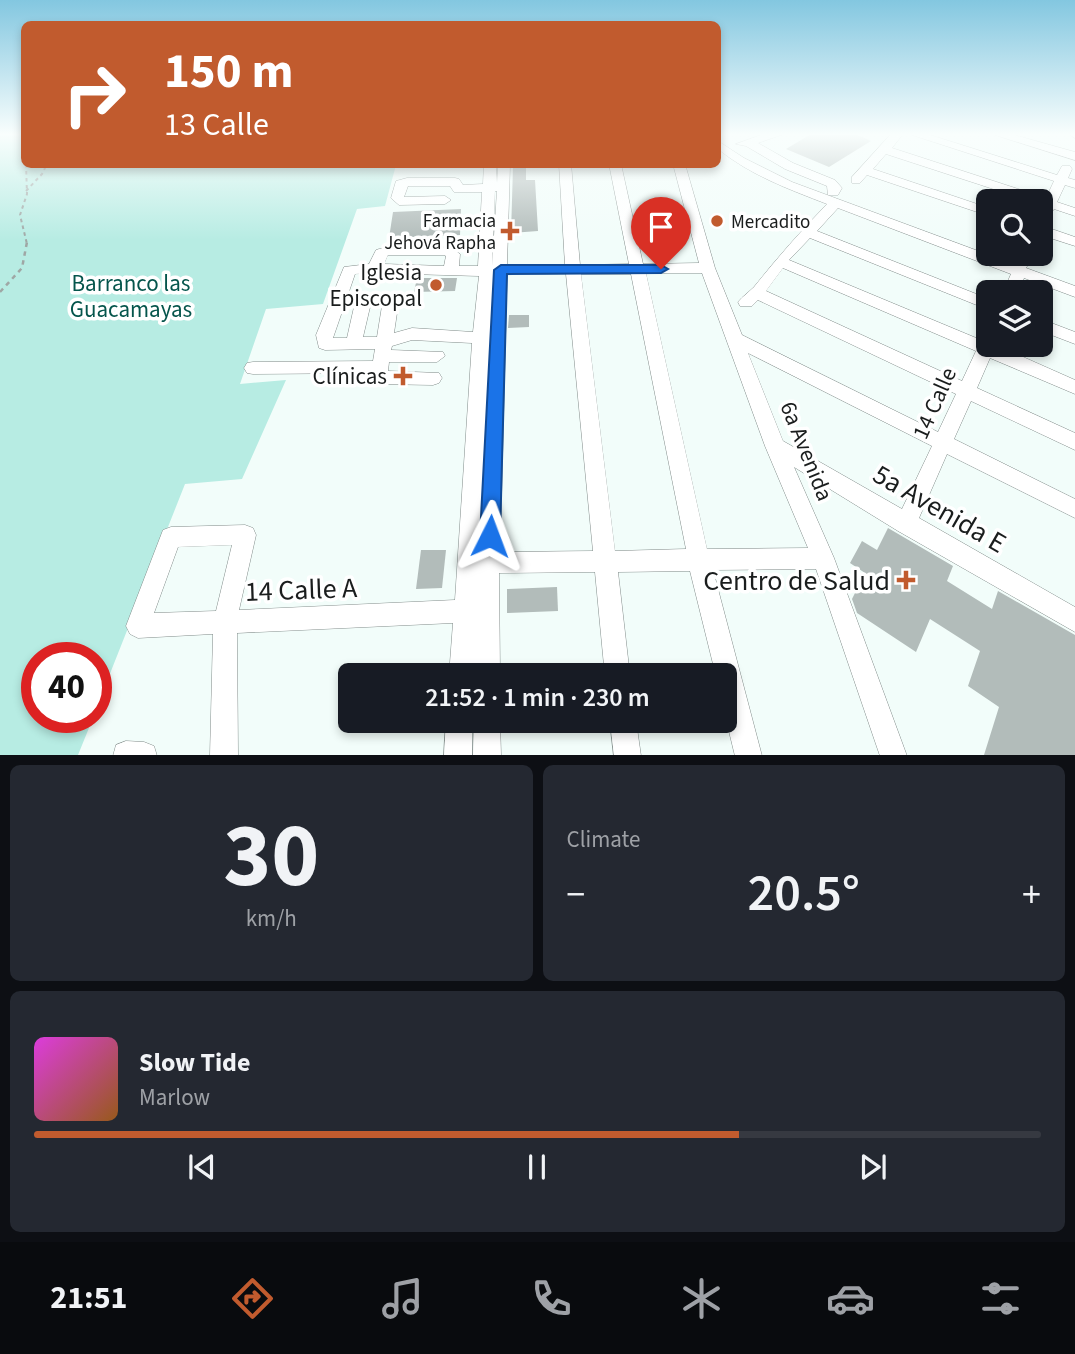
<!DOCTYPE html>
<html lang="en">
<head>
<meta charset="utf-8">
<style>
  body { margin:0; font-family:"Source Sans 3",sans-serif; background:#242831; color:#f1f3f6; height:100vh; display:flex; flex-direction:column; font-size:26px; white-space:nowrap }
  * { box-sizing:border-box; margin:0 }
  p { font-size:23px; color:#9ea1a6 }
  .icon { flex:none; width:38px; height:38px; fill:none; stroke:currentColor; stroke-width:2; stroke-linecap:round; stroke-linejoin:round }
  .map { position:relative; height:755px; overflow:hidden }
  .sheet { display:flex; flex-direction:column; gap:10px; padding:10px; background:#0d0f14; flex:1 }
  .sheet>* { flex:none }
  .top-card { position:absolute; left:21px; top:21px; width:700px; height:147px; border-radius:10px; box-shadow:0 4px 10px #0003; background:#c15b2e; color:#fff; overflow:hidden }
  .fabs { position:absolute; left:976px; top:189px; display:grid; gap:14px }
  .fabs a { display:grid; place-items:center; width:77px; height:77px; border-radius:10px; background:#171b24; box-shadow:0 4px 10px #0003; font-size:35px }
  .speed { position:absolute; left:21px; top:642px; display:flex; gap:14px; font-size:35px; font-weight:700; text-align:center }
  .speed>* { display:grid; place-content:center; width:91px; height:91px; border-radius:50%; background:#171b24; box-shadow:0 4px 10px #0003; line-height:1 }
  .speed .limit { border:10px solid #d22; background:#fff; color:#111 }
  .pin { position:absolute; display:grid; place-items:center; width:60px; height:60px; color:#fff; margin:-72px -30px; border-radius:50% 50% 50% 0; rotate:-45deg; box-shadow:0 0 7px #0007 }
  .pin .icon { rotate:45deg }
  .me { position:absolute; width:77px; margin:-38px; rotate:3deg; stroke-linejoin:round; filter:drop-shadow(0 0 5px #0008) }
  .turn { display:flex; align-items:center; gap:24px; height:147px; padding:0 28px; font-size:32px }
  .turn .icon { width:91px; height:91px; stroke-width:2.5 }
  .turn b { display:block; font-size:49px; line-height:60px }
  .big { font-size:52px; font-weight:600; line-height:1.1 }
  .sheet .tile { flex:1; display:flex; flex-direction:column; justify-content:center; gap:10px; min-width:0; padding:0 24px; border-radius:10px; background:#242831 }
  .sheet .dial { align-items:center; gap:0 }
  .dial b { font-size:91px; line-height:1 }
  .song { display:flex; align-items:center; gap:21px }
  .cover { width:84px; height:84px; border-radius:10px; background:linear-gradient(135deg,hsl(300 70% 55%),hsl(30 70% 35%)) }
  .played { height:7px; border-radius:4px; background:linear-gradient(90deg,#c15b2e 70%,#363941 70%) }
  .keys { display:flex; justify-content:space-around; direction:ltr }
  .heat { display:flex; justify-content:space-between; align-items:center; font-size:38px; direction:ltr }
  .sheet .tiles { flex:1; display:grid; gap:10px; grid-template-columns:1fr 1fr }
  .tile:last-child { grid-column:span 2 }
  .trip { position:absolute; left:338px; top:663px; width:399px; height:70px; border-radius:10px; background:#171b24; box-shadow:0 4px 10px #0003; font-weight:600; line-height:70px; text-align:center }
  .tab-bar { display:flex; height:112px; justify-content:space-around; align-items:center; background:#090b0e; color:#9ea1a6 }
  .tab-bar .icon { width:49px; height:49px }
  .tab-bar .on { color:#c15b2e }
  .tab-bar b { font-size:32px; color:#f1f3f6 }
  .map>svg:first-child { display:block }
  .green { fill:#b7ece3 }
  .building { fill:#b2bcba }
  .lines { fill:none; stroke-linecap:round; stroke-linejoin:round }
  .minor-casing { stroke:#838d8b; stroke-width:1 }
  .path-far1 { stroke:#9fa7a5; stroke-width:2; stroke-dasharray:3.5 3.5; stroke-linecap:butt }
  .path { stroke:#9fa7a5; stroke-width:2.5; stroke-dasharray:4.5 4.5; stroke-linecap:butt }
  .minor { fill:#fff; fill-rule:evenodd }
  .route { fill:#1a73e8; stroke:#114b97; stroke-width:2 }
  .poi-dot { fill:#c15b2e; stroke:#fff; stroke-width:2.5 }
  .labels { text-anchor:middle; stroke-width:7; stroke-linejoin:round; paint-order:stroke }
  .far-poi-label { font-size:19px; fill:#1a1d1d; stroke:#fff; text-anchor:end }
  .poi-label { font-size:23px; fill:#1a1d1d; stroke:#fff; text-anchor:end }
  .park-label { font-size:23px; fill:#05554c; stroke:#fff }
  .street-label { font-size:23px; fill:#1a1d1d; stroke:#fff }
  .near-street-label { font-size:28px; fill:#1a1d1d; stroke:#fff }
  .near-poi-label { font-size:28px; fill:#1a1d1d; stroke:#fff; text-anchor:end }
</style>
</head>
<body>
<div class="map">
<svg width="1075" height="756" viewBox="0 0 1075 756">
  <rect width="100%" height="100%" fill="#f2fdfa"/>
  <!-- green -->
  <polygon class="green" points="0,134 24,134 24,164 396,165 385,206 357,209 323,304 266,309 240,384 286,380 242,479 185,484 96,709 96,658 37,658 37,718 93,718 78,755 0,755"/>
  <!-- building -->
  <g class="building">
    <polygon points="811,134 856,134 871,141 829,167 786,149"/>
    <polygon points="513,167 526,167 526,180 535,180 538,231 511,233"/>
    <polygon points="461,209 460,235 389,238 393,212"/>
    <polygon points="417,278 457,278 455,291 414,292"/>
    <polygon points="509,315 529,315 529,327 508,328"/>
    <polygon points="888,528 953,566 947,581 992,609 998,591 1075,635 1075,755 984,755 999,707 968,686 980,651 930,619 916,652 857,613 852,599 865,573 850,563 862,541 877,550"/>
    <polygon points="421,550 446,550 442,588 416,589"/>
    <polygon points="557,587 558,611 507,613 507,589"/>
  </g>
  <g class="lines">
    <defs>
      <g id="minor">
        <polygon points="764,134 784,134 758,143 793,163 835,180 842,188 838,195 828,195 827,186 785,169 746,146 736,144"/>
        <polygon points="891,134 903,134 892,148 1046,198 1054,181 909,134 927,134 1057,175 1062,166 1070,166 1072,169 1068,178 1075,180 1075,188 1065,185 1057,202 1075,208 1075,216 1054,209 1043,226 1075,237 1075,246 1041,235 1041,201 1030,201 886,154 873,169 989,208 989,216 867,175 860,183 852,183 852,177"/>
        <polygon points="992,134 1011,134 1075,152 1075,160"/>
        <polygon points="1069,134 1075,134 1075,138"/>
        <path d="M718,141l26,17 48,24 224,83 4,-11h14l-8,14 49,18v11l-51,-19 -5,14h-16l8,-18 -173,-66 -21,23 172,68v11l-179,-72 -21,22 192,80 8,-5v10h7l79,35v14l-85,-36 -13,30 98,45v17l-104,-49 -17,38 121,60v19l-128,-64 -28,64 156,89v25l-177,-101 -104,-64 40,91 73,198h-27l-64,-187 -103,1 49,186h-27l-11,-45v-35h-8l-26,-105 -72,1 12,104h-25l-10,-104 -96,1 1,103h-51l4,-53 -216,10 1,123h-28l3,-122 -75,4 -8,-4 -4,-8 37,-96 8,-3 74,-2 8,3 3,7 -17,75 216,-10 17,-257 -60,-3 -20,6 -1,4 52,2 2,4 -8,6h-48l-1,9 51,2 3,5 -3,5 -6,2 -54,-1 -6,-2 -2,-9 -118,1 -6,-1 -3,-5 3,-5 6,-1 120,-1 2,-12 -50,1 -6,-2 -3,-13 28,-68 25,-3 7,-14c16,-6 72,-8 84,4l-1,12h19l4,-74h-28l-4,-6h-42l-4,11 41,-1 6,4 -6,4 -46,1 -8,-7 5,-17 11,-3h48l4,1 4,6 20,-1 1,-20h12l1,19 1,-19h12l-3,102 58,-1 -6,-101h12l9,101 49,-1 -20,-100h12l22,100 56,-1 -26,-99h12l30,104 27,67 196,97 18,-38 -198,-94 -6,6h-12l-2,-4c5,-6 11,-10 16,-15 23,-29 47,-56 73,-83 -39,-15 -77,-29 -109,-55zM495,191h2l-5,75zM388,255h56l2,1 -2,10 -60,-2zM783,268l193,83 -14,30 -196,-90zM375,273l104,3 -6,56 -61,-4 -18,5 4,-27 -8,-5 -8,5 -5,31h-14l7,-30 -8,-5 -8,5 -7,31h-14l22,-64zM646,273h56l63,173 43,102 -101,1zM566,274l27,277 -93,1 7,-277zM581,274h50l55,275 -71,2zM748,353l184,93 -30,63 -119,-68zM232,545l-16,66 -62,2 24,-66z"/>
        <polygon points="1041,319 1075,332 1075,344 1041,331"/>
        <polygon points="446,721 472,721 472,756 444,756"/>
        <polygon points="474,721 500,721 501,756 473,756"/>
        <polygon points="610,721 636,721 641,756 614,756"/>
        <polygon points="126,741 144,742 154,746 157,756 113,756 116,745"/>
      </g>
    </defs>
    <!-- minor casing -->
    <use href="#minor" class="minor-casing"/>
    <!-- path-far1 -->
    <g class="path-far1">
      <polyline points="26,164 27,194 20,215 27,244"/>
      <polyline points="26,191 42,174 47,164"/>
    </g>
    <!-- path -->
    <polyline class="path" points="0,292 22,268 27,242"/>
    <!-- minor -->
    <use href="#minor" class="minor"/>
  </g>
  <!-- sky -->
  <linearGradient id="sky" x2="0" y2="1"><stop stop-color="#83c7e0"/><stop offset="0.56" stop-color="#f9fefd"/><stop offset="1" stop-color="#f9fefd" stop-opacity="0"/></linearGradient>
  <rect width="1075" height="240" fill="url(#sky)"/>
  <!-- route -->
  <polygon class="route" points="501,265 661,265 668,269 661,273 507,274 500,536 497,543 490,545 483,543 480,536 494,270"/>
  <!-- markers -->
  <g class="poi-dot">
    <circle cx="717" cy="221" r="7"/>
    <path d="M506.5 220.5h7v7h7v7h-7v7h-7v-7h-7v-7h7z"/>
    <circle cx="436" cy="285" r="7"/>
    <path d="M399.5 365.5h7v7h7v7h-7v7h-7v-7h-7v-7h7z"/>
    <path d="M902.5 569.5h7v7h7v7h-7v7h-7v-7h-7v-7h7z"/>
  </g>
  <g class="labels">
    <!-- far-poi labels -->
    <g class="far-poi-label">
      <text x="496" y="227">Farmacia<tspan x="496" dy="22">Jehová Rapha</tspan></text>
      <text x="731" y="228" text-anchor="start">Mercadito</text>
    </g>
    <!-- poi labels -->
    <g class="poi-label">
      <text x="422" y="280">Iglesia<tspan x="422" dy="26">Episcopal</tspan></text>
      <text x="387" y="384">Clínicas</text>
    </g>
    <!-- park labels -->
    <g class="park-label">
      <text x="131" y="291">Barranco las<tspan x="131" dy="26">Guacamayas</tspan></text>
    </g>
    <!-- street labels -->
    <g class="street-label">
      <text transform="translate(934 403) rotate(-66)" y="8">14 Calle</text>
      <text transform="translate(807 451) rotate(68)" y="8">6a Avenida</text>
    </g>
    <!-- near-street labels -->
    <g class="near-street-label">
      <text transform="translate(940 508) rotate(30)" y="10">5a Avenida E</text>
      <text transform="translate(301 589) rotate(-2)" y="10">14 Calle A</text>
    </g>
    <!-- near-poi labels -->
    <g class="near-poi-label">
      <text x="890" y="590">Centro de Salud</text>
    </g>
  </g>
</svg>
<div class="fabs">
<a><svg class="icon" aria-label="search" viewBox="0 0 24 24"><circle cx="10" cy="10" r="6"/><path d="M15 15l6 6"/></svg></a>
<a><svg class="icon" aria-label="layers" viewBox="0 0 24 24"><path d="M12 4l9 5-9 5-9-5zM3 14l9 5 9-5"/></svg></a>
</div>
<div class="speed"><div class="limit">40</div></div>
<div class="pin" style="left:661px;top:269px;background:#d93025"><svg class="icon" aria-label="arrive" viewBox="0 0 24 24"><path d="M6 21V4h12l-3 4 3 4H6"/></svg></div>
<svg class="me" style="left:490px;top:536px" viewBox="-20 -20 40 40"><path d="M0-17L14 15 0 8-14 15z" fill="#1a73e8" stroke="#fff" stroke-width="4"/></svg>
<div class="trip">21:52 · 1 min · 230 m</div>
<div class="top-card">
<div class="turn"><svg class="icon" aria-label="right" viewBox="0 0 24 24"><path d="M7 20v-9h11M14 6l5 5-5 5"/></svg><div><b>150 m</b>13 Calle</div></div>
</div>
</div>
<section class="sheet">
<div class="tiles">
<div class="tile dial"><b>30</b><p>km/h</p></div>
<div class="tile"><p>Climate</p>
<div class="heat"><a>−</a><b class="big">20.5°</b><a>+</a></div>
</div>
<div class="tile">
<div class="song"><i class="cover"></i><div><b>Slow Tide</b><p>Marlow</p></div></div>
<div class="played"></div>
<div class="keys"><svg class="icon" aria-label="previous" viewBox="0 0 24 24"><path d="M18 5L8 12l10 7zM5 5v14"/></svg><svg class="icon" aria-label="pause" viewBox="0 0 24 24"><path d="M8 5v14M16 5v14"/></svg><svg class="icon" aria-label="next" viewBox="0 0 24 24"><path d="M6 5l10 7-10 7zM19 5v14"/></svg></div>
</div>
</div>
</section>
<nav class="tab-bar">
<b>21:51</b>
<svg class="icon on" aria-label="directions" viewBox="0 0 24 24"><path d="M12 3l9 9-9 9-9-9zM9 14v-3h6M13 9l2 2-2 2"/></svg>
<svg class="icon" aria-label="music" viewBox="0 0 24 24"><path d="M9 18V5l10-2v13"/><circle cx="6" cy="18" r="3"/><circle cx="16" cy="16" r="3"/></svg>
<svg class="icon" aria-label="phone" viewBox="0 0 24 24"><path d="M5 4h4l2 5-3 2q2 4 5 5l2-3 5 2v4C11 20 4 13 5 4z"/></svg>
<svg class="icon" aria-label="climate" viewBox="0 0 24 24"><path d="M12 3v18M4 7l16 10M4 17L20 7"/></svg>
<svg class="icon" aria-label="car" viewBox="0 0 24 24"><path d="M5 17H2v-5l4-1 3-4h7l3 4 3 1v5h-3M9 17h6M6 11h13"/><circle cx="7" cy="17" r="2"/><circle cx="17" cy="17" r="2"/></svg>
<svg class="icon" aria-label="filters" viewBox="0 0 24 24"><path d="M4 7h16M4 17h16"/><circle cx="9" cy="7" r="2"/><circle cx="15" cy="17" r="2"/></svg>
</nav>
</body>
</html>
